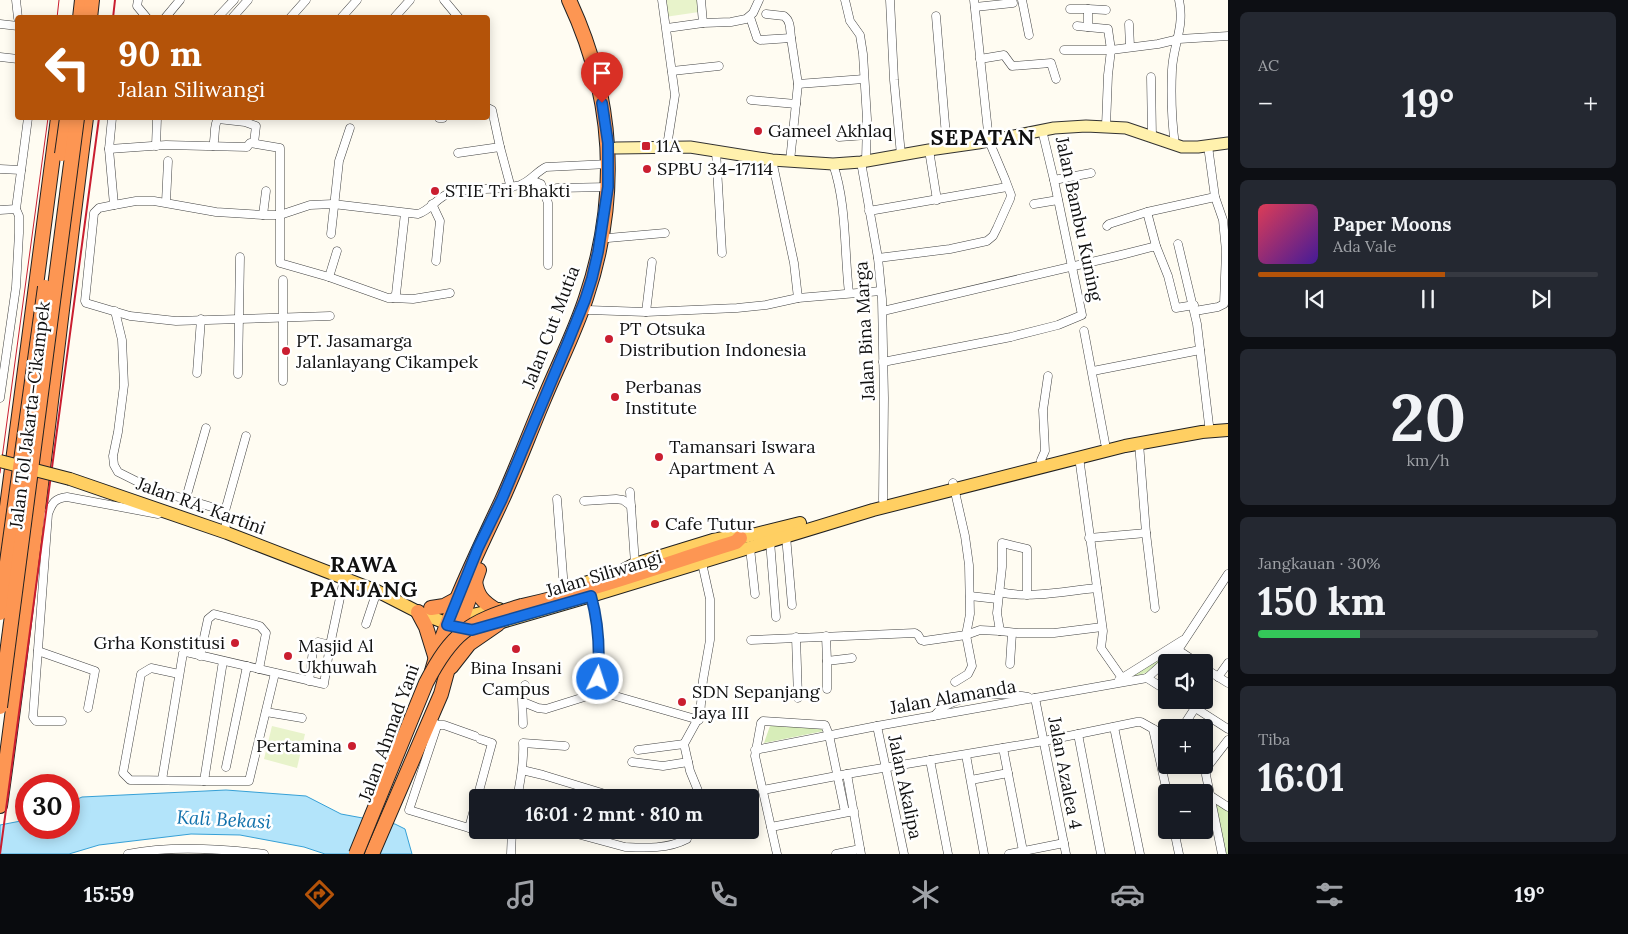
<!DOCTYPE html>
<html lang="id">
<head>
<meta charset="utf-8">
<style>
  body { margin:0; font-family:Lora,serif; background:#242831; color:#f1f3f6; height:100vh; display:flex; flex-direction:column; font-size:19px; white-space:nowrap }
  * { box-sizing:border-box; margin:0 }
  p { font-size:16px; color:#9ea1a6 }
  .icon { flex:none; width:28px; height:28px; fill:none; stroke:currentColor; stroke-width:2; stroke-linecap:round; stroke-linejoin:round }
  .map { position:relative; flex:1; overflow:hidden }
  .panel { display:flex; flex-direction:column; gap:12px; padding:12px; background:#0d0f14; width:400px }
  .panel>* { flex:none }
  .hud { position:absolute; left:15px; top:15px; width:475px; height:105px; border-radius:5px; box-shadow:0 2px 12px #0003; background:#b45309; color:#fff; overflow:hidden }
  .buttons { position:absolute; left:1158px; top:654px; display:grid; gap:10px }
  .buttons a { display:grid; place-items:center; width:55px; height:55px; border-radius:5px; background:#171b24; box-shadow:0 2px 12px #0003; font-size:25px }
  .speed { position:absolute; left:15px; top:774px; display:flex; gap:10px; font-size:25px; font-weight:700; text-align:center }
  .speed>* { display:grid; place-content:center; width:65px; height:65px; border-radius:50%; background:#171b24; box-shadow:0 2px 12px #0003; line-height:1 }
  .speed .limit { border:8px solid #d22; background:#fff; color:#111 }
  .pin { position:absolute; display:grid; place-items:center; width:42px; height:42px; color:#fff; margin:-51px -21px; border-radius:50% 50% 50% 0; rotate:-45deg; box-shadow:0 0 5px #0007 }
  .pin .icon { rotate:45deg }
  .me { position:absolute; width:55px; margin:-28px; rotate:4deg; stroke-linejoin:round; filter:drop-shadow(0 0 4px #0008) }
  .turn { display:flex; align-items:center; gap:18px; height:105px; padding:0 20px; font-size:22px }
  .turn .icon { width:65px; height:65px; stroke-width:2.5 }
  .turn b { display:block; font-size:35px; line-height:42px }
  .big { font-size:38px; font-weight:700; line-height:1.1 }
  .panel .tile { flex:1; display:flex; flex-direction:column; justify-content:center; gap:8px; min-width:0; padding:0 18px; border-radius:8px; background:#242831 }
  .panel .dial { align-items:center; gap:0 }
  .dial b { font-size:65px; line-height:1 }
  .song { display:flex; align-items:center; gap:15px }
  .cover { width:60px; height:60px; border-radius:8px; background:linear-gradient(135deg,hsl(350 70% 55%),hsl(260 70% 35%)) }
  .played { height:5px; border-radius:2px; background:linear-gradient(90deg,#b45309 55%,#363941 55%) }
  .keys { display:flex; justify-content:space-around; direction:ltr }
  .heat { display:flex; justify-content:space-between; align-items:center; font-size:28px; direction:ltr }
  .charge { height:8px; border-radius:4px; background:linear-gradient(90deg,#34c759 30%,#363941 0) }
  .trip { position:absolute; left:469px; top:789px; width:290px; height:50px; border-radius:5px; background:#171b24; box-shadow:0 2px 12px #0003; font-weight:700; line-height:50px; text-align:center }
  .dock { display:flex; height:80px; justify-content:space-around; align-items:center; background:#090b0e; color:#9ea1a6 }
  .dock .icon { width:35px; height:35px }
  .dock .selected { color:#b45309 }
  .dock b { font-size:22px; color:#f1f3f6 }
  main { display:flex; flex:1; min-height:0 }
  .map>svg:first-child { display:block }
  .green { fill:#d7edb9 }
  .pitch { fill:#e8f3cb }
  .water { fill:#b3e4fa; stroke:#36a0d6 }
  .lines { fill:none; stroke-linecap:round; stroke-linejoin:round }
  .street-casing { stroke:#434343; stroke-width:9 }
  .secondary-casing { stroke:#323232; stroke-width:13 }
  .primary-casing { stroke:#212121; stroke-width:14 }
  .highway-casing { stroke:#212121; stroke-width:16 }
  .street { stroke:#fff; stroke-width:8 }
  .secondary { stroke:#fff1ad; stroke-width:11 }
  .primary { stroke:#ffcf62; stroke-width:12 }
  .highway { stroke:#fd9653; stroke-width:14 }
  .tram { stroke:#ca1e30; stroke-width:1 }
  .rail { stroke:#ca1e30; stroke-width:2 }
  .primary-bridge-casing { stroke:#212121; stroke-width:14; stroke-linecap:butt }
  .highway-bridge-casing { stroke:#212121; stroke-width:16; stroke-linecap:butt }
  .primary-bridge { stroke:#ffcf62; stroke-width:12 }
  .highway-bridge { stroke:#fd9653; stroke-width:14 }
  .route-casing { stroke:#114b97; stroke-width:12 }
  .route { stroke:#1a73e8; stroke-width:9 }
  .poi-dot { fill:#ca1e30; stroke:#fff; stroke-width:2 }
  .labels { text-anchor:middle; stroke-width:5; stroke-linejoin:round; paint-order:stroke }
  .poi-label { font-size:18px; fill:#101010; stroke:#fff; text-anchor:start }
  .street-label { font-size:18px; fill:#101010; stroke:#fff }
  .water-label { font-size:19px; font-style:italic; fill:#1070ab; stroke:#fff }
  .district-label { font-size:22px; font-weight:bold; letter-spacing:1px; fill:#101010; stroke:#fff }
</style>
</head>
<body>
<main>
<div class="map">
<svg width="1228" height="854" viewBox="0 0 1228 854">
  <rect width="100%" height="100%" fill="#fffcf2"/>
  <!-- green -->
  <g class="green">
    <path d="M1173,648c-18,22 -19,24 -47,30z"/>
    <polygon points="771,723 824,724 824,731 764,743"/>
    <polygon points="1218,803 1228,811 1228,854 1226,854 1216,805"/>
  </g>
  <!-- pitch -->
  <g class="pitch">
    <polygon points="663,0 698,0 699,12 665,17"/>
    <polygon points="272,726 305,734 297,768 264,759"/>
  </g>
  <!-- water -->
  <polygon class="water" points="226,790 306,796 341,814 395,824 405,829 412,854 325,854 304,847 240,835 191,834 99,845 69,854 0,854 0,825 26,820 26,828 69,828 69,803 82,797"/>
  <g class="lines">
    <defs>
      <g id="street">
        <polyline points="16,0 18,18"/>
        <polyline points="138,0 137,6 147,18"/>
        <polyline points="444,0 459,18"/>
        <polyline points="662,0 675,95 667,146"/>
        <polyline points="701,0 703,23"/>
        <polyline points="845,0 850,21 860,35 863,54 867,119 866,161"/>
        <polyline points="890,0 894,80 901,155"/>
        <polyline points="1022,0 1029,35"/>
        <polyline points="975,7 1013,3"/>
        <polyline points="1070,9 1088,9 1088,27"/>
        <polyline points="1088,9 1106,10"/>
        <path d="M766,14l18,2c7,5 6,14 7,22"/>
        <polyline points="936,16 947,148"/>
        <polyline points="750,17 757,38 760,40 791,38 798,84 790,161"/>
        <polyline points="165,18 180,0"/>
        <polyline points="217,18 234,0"/>
        <polyline points="232,18 248,0"/>
        <polyline points="290,18 306,0"/>
        <polyline points="341,18 357,0"/>
        <polyline points="394,18 410,0"/>
        <polyline points="0,24 18,26"/>
        <polyline points="1129,24 1130,47"/>
        <polyline points="1077,26 1108,29 1111,50 1108,75 1106,126"/>
        <polyline points="667,28 703,23 731,22 746,19 753,13 759,0"/>
        <polyline points="1064,50 1111,50 1158,44 1179,39 1228,36"/>
        <polyline points="0,57 18,59"/>
        <polyline points="980,59 1004,55 1012,66 1051,63 1056,79"/>
        <polyline points="672,71 719,66"/>
        <polyline points="1151,77 1152,137"/>
        <polyline points="798,84 864,79"/>
        <polyline points="751,100 796,104"/>
        <polyline points="488,108 492,110 500,147 511,188"/>
        <polyline points="112,118 109,149 114,205"/>
        <polyline points="439,118 443,118"/>
        <polyline points="218,119 245,122 256,126 254,143"/>
        <polyline points="839,137 867,135"/>
        <path d="M1175,145c-3,-22 -4,-53 -3,-75 1,-25 13,-43 7,-70"/>
        <polyline points="156,146 157,118"/>
        <path d="M213,146c3,-10 0,-19 5,-28"/>
        <polyline points="109,149 166,145 247,147 250,143 280,148 280,263 329,277 388,298 393,298 396,294 405,213"/>
        <polyline points="929,150 937,200"/>
        <polyline points="716,151 722,253"/>
        <polyline points="458,153 500,147"/>
        <polyline points="772,160 794,263 798,298"/>
        <polyline points="861,162 878,258 882,299 884,398 883,500"/>
        <path d="M833,164c14,41 11,86 16,129"/>
        <polyline points="0,169 21,170"/>
        <polyline points="531,180 541,184 548,203 548,265"/>
        <polyline points="1054,180 1091,173"/>
        <polyline points="557,188 608,187"/>
        <polyline points="166,202 168,161"/>
        <polyline points="432,204 440,221 436,261"/>
        <polyline points="1034,204 1058,200"/>
        <polyline points="0,210 16,209"/>
        <polyline points="869,211 1007,187"/>
        <polyline points="1147,212 1156,246"/>
        <polyline points="263,215 266,191"/>
        <polyline points="1107,226 1109,224 1147,212 1215,197"/>
        <polyline points="331,234 339,161 350,128"/>
        <polyline points="608,238 665,233"/>
        <polyline points="1178,244 1197,324 1209,425"/>
        <polyline points="878,258 950,249 987,241 993,236 997,228 1010,199 1011,195 1005,179 989,141 974,0"/>
        <polyline points="329,277 337,251"/>
        <polyline points="393,298 413,299 450,293"/>
        <polyline points="588,310 646,312 737,308 766,305 798,298 881,291"/>
        <polyline points="115,311 122,340 124,385 118,432 113,456 114,465 118,472 152,489 225,511 227,515 225,532"/>
        <polyline points="883,311 1121,255 1156,246 1168,276 1176,308 1194,305"/>
        <polyline points="1195,311 1218,307 1224,304 1226,251 1223,220 1215,197 1208,146"/>
        <polyline points="646,312 652,262"/>
        <path d="M330,316l-154,5 -46,-5 -44,-13 -1,-2 9,-88 5,-5 15,-3 22,-4h18l62,11 47,3h17l30,-10 23,-1 85,10c13,-4 19,-17 32,-21 23,-6 47,-2 70,-8 11,-4 16,-13 26,-18l63,-3"/>
        <polyline points="1084,331 1105,443"/>
        <polyline points="883,362 1011,337 1058,325 1082,315 1054,180 1042,130"/>
        <polyline points="1093,371 1200,350"/>
        <polyline points="197,373 201,319"/>
        <polyline points="238,374 240,257"/>
        <polyline points="283,381 283,280"/>
        <polyline points="0,398 16,287 19,233 19,216 16,209 28,118"/>
        <polyline points="1139,443 1146,533 1155,608"/>
        <polyline points="1079,457 1103,631 1101,648 1122,678"/>
        <polyline points="1041,460 1045,451 1043,410 1048,376"/>
        <polyline points="953,483 965,536 969,565 970,614 966,635 972,666 968,674 955,682"/>
        <polyline points="630,492 635,564"/>
        <polyline points="186,498 206,428"/>
        <polyline points="557,499 564,589"/>
        <polyline points="584,501 616,499 623,500 631,506"/>
        <polyline points="225,511 246,436"/>
        <polyline points="786,536 792,605"/>
        <polyline points="1089,538 1146,533"/>
        <polyline points="770,541 776,617"/>
        <polyline points="750,548 755,594"/>
        <path d="M999,592c32,7 66,-1 98,-4"/>
        <path d="M591,596c10,36 9,61 6,97"/>
        <polyline points="970,596 997,599"/>
        <polyline points="366,624 377,591"/>
        <polyline points="1000,631 997,613 1002,567 1002,543 1027,549 1027,595"/>
        <polyline points="826,636 827,661 852,658"/>
        <polyline points="796,637 798,698"/>
        <polyline points="751,640 915,633 918,635 921,640 924,641 966,635 980,630 1000,631 1018,633 1054,633 1102,627"/>
        <polyline points="1178,650 1196,662"/>
        <polyline points="38,651 95,671 88,708"/>
        <polyline points="200,656 208,619 214,614 260,626 266,633 259,669"/>
        <polyline points="223,661 204,781 249,781 275,673"/>
        <polyline points="1010,664 1012,633"/>
        <polyline points="1204,668 1228,683"/>
        <polyline points="179,674 151,668 141,674 123,773 130,780 204,781"/>
        <polyline points="1218,677 1228,663"/>
        <polyline points="1147,678 1166,690"/>
        <polyline points="1119,680 1183,640"/>
        <polyline points="309,681 314,643 318,642 330,645"/>
        <polyline points="827,689 827,661"/>
        <polyline points="1035,698 1066,854"/>
        <polyline points="1183,700 1228,729"/>
        <polyline points="523,702 538,708 546,709 597,693 605,693 699,720"/>
        <polyline points="266,712 302,718"/>
        <path d="M934,716c20,-24 66,-24 94,-19"/>
        <path d="M62,721h-26l-3,-4 15,-203c4,-11 7,-16 19,-17l91,17"/>
        <polyline points="436,724 436,729 409,810 469,828 478,829"/>
        <polyline points="523,724 522,699 525,685"/>
        <polyline points="432,725 444,725 475,736"/>
        <polyline points="877,726 904,854"/>
        <polyline points="1114,727 1140,854"/>
        <polyline points="1182,728 1195,708"/>
        <polyline points="1153,729 1167,792"/>
        <polyline points="1078,734 1101,854"/>
        <polyline points="1003,748 1023,851"/>
        <polyline points="638,750 684,744"/>
        <polyline points="755,750 877,726 1147,678 1178,650 1228,574"/>
        <polyline points="966,755 984,854"/>
        <polyline points="930,760 948,854"/>
        <polyline points="632,762 663,766 688,762"/>
        <polyline points="226,767 247,666"/>
        <polyline points="522,770 543,775 602,793"/>
        <polyline points="847,774 861,854"/>
        <polyline points="162,780 183,653 186,652 324,684 330,645 344,579"/>
        <polyline points="971,780 1008,773"/>
        <polyline points="763,790 847,774 1044,741 1137,722 1141,722 1166,736"/>
        <polyline points="637,795 637,798"/>
        <polyline points="1211,796 1228,807"/>
        <path d="M517,798c4,-19 7,-37 6,-55l42,3"/>
        <polyline points="701,798 690,771 684,744 700,715 703,680 710,640 710,599 702,563"/>
        <polyline points="771,827 854,811"/>
        <polyline points="469,828 492,743 480,739"/>
        <path d="M489,830l36,3 26,-3 15,1 59,16c21,1 43,2 62,-8l1,-9"/>
        <polyline points="1174,830 1179,854"/>
        <path d="M128,854c40,-8 95,-5 136,0"/>
        <polyline points="511,854 512,830"/>
        <polyline points="777,854 755,756 761,723 763,721 825,725 829,735 845,812"/>
        <polyline points="836,854 860,849"/>
        <polyline points="1009,854 1064,843"/>
        <polyline points="1222,854 1206,775 1208,766 1228,740"/>
      </g>
      <polyline id="secondary" points="616,148 690,147 772,160 833,164 861,162 929,150 978,143 1054,128 1086,126 1126,128 1182,147 1198,147 1228,143"/>
      <g id="primary">
        <polyline points="70,479 227,533 377,591 418,612 456,627"/>
        <polyline points="558,591 618,573 635,564 713,540 734,536 740,538 800,523"/>
        <polyline points="455,616 463,617 499,609"/>
        <polyline points="488,626 591,596 873,510 1125,446 1202,432 1228,430"/>
      </g>
      <g id="highway">
        <polyline points="80,18 82,0"/>
        <polyline points="90,18 92,0"/>
        <polyline points="0,560 58,118"/>
        <path d="M475,581c2,15 8,21 21,29"/>
        <path d="M522,606c73,-16 143,-42 214,-64l4,-4"/>
        <polyline points="431,608 444,606 457,599"/>
        <polyline points="418,612 426,627 435,656"/>
        <polyline points="451,667 469,644 498,624"/>
        <path d="M432,671c16,-60 44,-115 70,-171 15,-33 28,-68 42,-101 14,-34 31,-67 42,-101 34,-101 28,-202 -17,-298"/>
        <path d="M0,806c32,-229 56,-459 86,-688"/>
        <polyline points="372,854 441,694 459,628 479,570"/>
      </g>
    </defs>
    <!-- street casing -->
    <use href="#street" class="street-casing"/>
    <!-- secondary casing -->
    <use href="#secondary" class="secondary-casing"/>
    <!-- primary casing -->
    <use href="#primary" class="primary-casing"/>
    <!-- highway casing -->
    <use href="#highway" class="highway-casing"/>
    <!-- street -->
    <use href="#street" class="street"/>
    <!-- secondary -->
    <use href="#secondary" class="secondary"/>
    <!-- primary -->
    <use href="#primary" class="primary"/>
    <!-- highway -->
    <use href="#highway" class="highway"/>
    <!-- tram -->
    <g class="tram">
      <polyline points="57,18 59,0"/>
      <polyline points="0,473 48,118"/>
    </g>
    <!-- rail -->
    <g class="rail">
      <polyline points="113,18 115,0"/>
      <polyline points="0,854 99,118"/>
    </g>
    <defs>
      <polyline id="primary-bridge" points="0,461 70,479"/>
      <g id="highway-bridge">
        <polyline points="62,154 67,118"/>
        <polyline points="0,613 45,287"/>
        <polyline points="0,707 77,118"/>
        <path d="M356,854l70,-171c26,-50 42,-61 96,-77"/>
      </g>
    </defs>
    <!-- primary-bridge casing -->
    <use href="#primary-bridge" class="primary-bridge-casing"/>
    <!-- highway-bridge casing -->
    <use href="#highway-bridge" class="highway-bridge-casing"/>
    <!-- primary-bridge -->
    <use href="#primary-bridge" class="primary-bridge"/>
    <!-- highway-bridge -->
    <use href="#highway-bridge" class="highway-bridge"/>
  </g>
  <g class="lines">
    <defs>
      <path id="route" d="M598,679c2,-29 1,-55 -7,-83l-119,34 -25,-5 31,-77 24,-49 66,-157 17,-42 7,-22 6,-26 10,-65v-44l-6,-40"/>
    </defs>
    <!-- route casing -->
    <use href="#route" class="route-casing"/>
    <!-- route -->
    <use href="#route" class="route"/>
  </g>
  <!-- markers -->
  <g class="poi-dot">
    <circle cx="758" cy="131" r="5"/>
    <rect x="641" y="141" width="10" height="10" rx="2.5"/>
    <circle cx="647" cy="169" r="5"/>
    <circle cx="435" cy="191" r="5"/>
    <circle cx="609" cy="339" r="5"/>
    <circle cx="286" cy="351" r="5"/>
    <circle cx="615" cy="397" r="5"/>
    <circle cx="659" cy="457" r="5"/>
    <circle cx="655" cy="524" r="5"/>
    <circle cx="235" cy="643" r="5"/>
    <circle cx="516" cy="649" r="5"/>
    <circle cx="288" cy="656" r="5"/>
    <circle cx="682" cy="702" r="5"/>
    <circle cx="352" cy="746" r="5"/>
  </g>
  <g class="labels">
    <!-- poi labels -->
    <g class="poi-label">
      <text x="768" y="137">Gameel Akhlaq</text>
      <text x="656" y="152">11A</text>
      <text x="657" y="175">SPBU 34-17114</text>
      <text x="445" y="197">STIE Tri Bhakti</text>
      <text x="619" y="335">PT Otsuka<tspan x="619" dy="21">Distribution Indonesia</tspan></text>
      <text x="296" y="347">PT. Jasamarga<tspan x="296" dy="21">Jalanlayang Cikampek</tspan></text>
      <text x="625" y="393">Perbanas<tspan x="625" dy="21">Institute</tspan></text>
      <text x="669" y="453">Tamansari Iswara<tspan x="669" dy="21">Apartment A</tspan></text>
      <text x="665" y="530">Cafe Tutur</text>
      <text x="225" y="649" text-anchor="end">Grha Konstitusi</text>
      <text x="298" y="652">Masjid Al<tspan x="298" dy="21">Ukhuwah</tspan></text>
      <text x="516" y="674" text-anchor="middle">Bina Insani<tspan x="516" dy="21">Campus</tspan></text>
      <text x="692" y="698">SDN Sepanjang<tspan x="692" dy="21">Jaya III</tspan></text>
      <text x="342" y="752" text-anchor="end">Pertamina</text>
    </g>
    <!-- street labels -->
    <g class="street-label">
      <text transform="translate(1079 219) rotate(78)" y="6">Jalan Bambu Kuning</text>
      <text transform="translate(551 327) rotate(-69)" y="6">Jalan Cut Mutia</text>
      <text transform="translate(865 331) rotate(-93)" y="6">Jalan Bina Marga</text>
      <text transform="translate(30 415) rotate(-83)" y="6">Jalan Tol Jakarta–Cikampek</text>
      <text transform="translate(201 506) rotate(20)" y="6">Jalan RA. Kartini</text>
      <text transform="translate(604 574) rotate(-17)" y="6">Jalan Siliwangi</text>
      <text transform="translate(953 697) rotate(-10)" y="6">Jalan Alamanda</text>
      <text transform="translate(389 733) rotate(-70)" y="6">Jalan Ahmad Yani</text>
      <text transform="translate(1065 773) rotate(79)" y="6">Jalan Azalea 4</text>
      <text transform="translate(905 787) rotate(78)" y="6">Jalan Akalipa</text>
    </g>
    <!-- water labels -->
    <g class="water-label">
      <text transform="translate(224 819) rotate(3)" y="7">Kali Bekasi</text>
    </g>
    <!-- district labels -->
    <g class="district-label">
      <text x="983" y="145">SEPATAN</text>
      <text x="364" y="572">RAWA<tspan x="364" dy="25">PANJANG</tspan></text>
    </g>
  </g>
</svg>
<div class="buttons">
<a><svg class="icon" aria-label="sound" viewBox="0 0 24 24"><path d="M4 9h4l5-4v14l-5-4H4zM17 9q2 3 0 6"/></svg></a>
<a>+</a>
<a>−</a>
</div>
<div class="speed"><div class="limit">30</div></div>
<div class="pin" style="left:602px;top:103px;background:#d93025"><svg class="icon" aria-label="arrive" viewBox="0 0 24 24"><path d="M6 21V4h12l-3 4 3 4H6"/></svg></div>
<svg class="me" style="left:598px;top:679px" viewBox="-20 -20 40 40"><circle r="17" fill="#1a73e8" stroke="#fff" stroke-width="3"/><path d="M0-11L8 9 0 5-8 9z" fill="#fff"/></svg>
<div class="trip">16:01 · 2 mnt · 810 m</div>
<div class="hud">
<div class="turn"><svg class="icon" aria-label="left" viewBox="0 0 24 24"><path d="M17 20v-9H6M10 6l-5 5 5 5"/></svg><div><b>90 m</b>Jalan Siliwangi</div></div>
</div>
</div>
<section class="panel">
<div class="tile"><p>AC</p>
<div class="heat"><a>−</a><b class="big">19°</b><a>+</a></div>
</div>
<div class="tile">
<div class="song"><i class="cover"></i><div><b>Paper Moons</b><p>Ada Vale</p></div></div>
<div class="played"></div>
<div class="keys"><svg class="icon" aria-label="previous" viewBox="0 0 24 24"><path d="M18 5L8 12l10 7zM5 5v14"/></svg><svg class="icon" aria-label="pause" viewBox="0 0 24 24"><path d="M8 5v14M16 5v14"/></svg><svg class="icon" aria-label="next" viewBox="0 0 24 24"><path d="M6 5l10 7-10 7zM19 5v14"/></svg></div>
</div>
<div class="tile dial"><b>20</b><p>km/h</p></div>
<div class="tile"><p>Jangkauan · 30%</p><b class="big">150 km</b><div class="charge"></div></div>
<div class="tile"><p>Tiba</p><b class="big">16:01</b></div>
</section>
</main>
<nav class="dock">
<b>15:59</b>
<svg class="icon selected" aria-label="directions" viewBox="0 0 24 24"><path d="M12 3l9 9-9 9-9-9zM9 14v-3h6M13 9l2 2-2 2"/></svg>
<svg class="icon" aria-label="music" viewBox="0 0 24 24"><path d="M9 18V5l10-2v13"/><circle cx="6" cy="18" r="3"/><circle cx="16" cy="16" r="3"/></svg>
<svg class="icon" aria-label="phone" viewBox="0 0 24 24"><path d="M5 4h4l2 5-3 2q2 4 5 5l2-3 5 2v4C11 20 4 13 5 4z"/></svg>
<svg class="icon" aria-label="climate" viewBox="0 0 24 24"><path d="M12 3v18M4 7l16 10M4 17L20 7"/></svg>
<svg class="icon" aria-label="car" viewBox="0 0 24 24"><path d="M5 17H2v-5l4-1 3-4h7l3 4 3 1v5h-3M9 17h6M6 11h13"/><circle cx="7" cy="17" r="2"/><circle cx="17" cy="17" r="2"/></svg>
<svg class="icon" aria-label="filters" viewBox="0 0 24 24"><path d="M4 7h16M4 17h16"/><circle cx="9" cy="7" r="2"/><circle cx="15" cy="17" r="2"/></svg>
<b>19°</b>
</nav>
</body>
</html>
